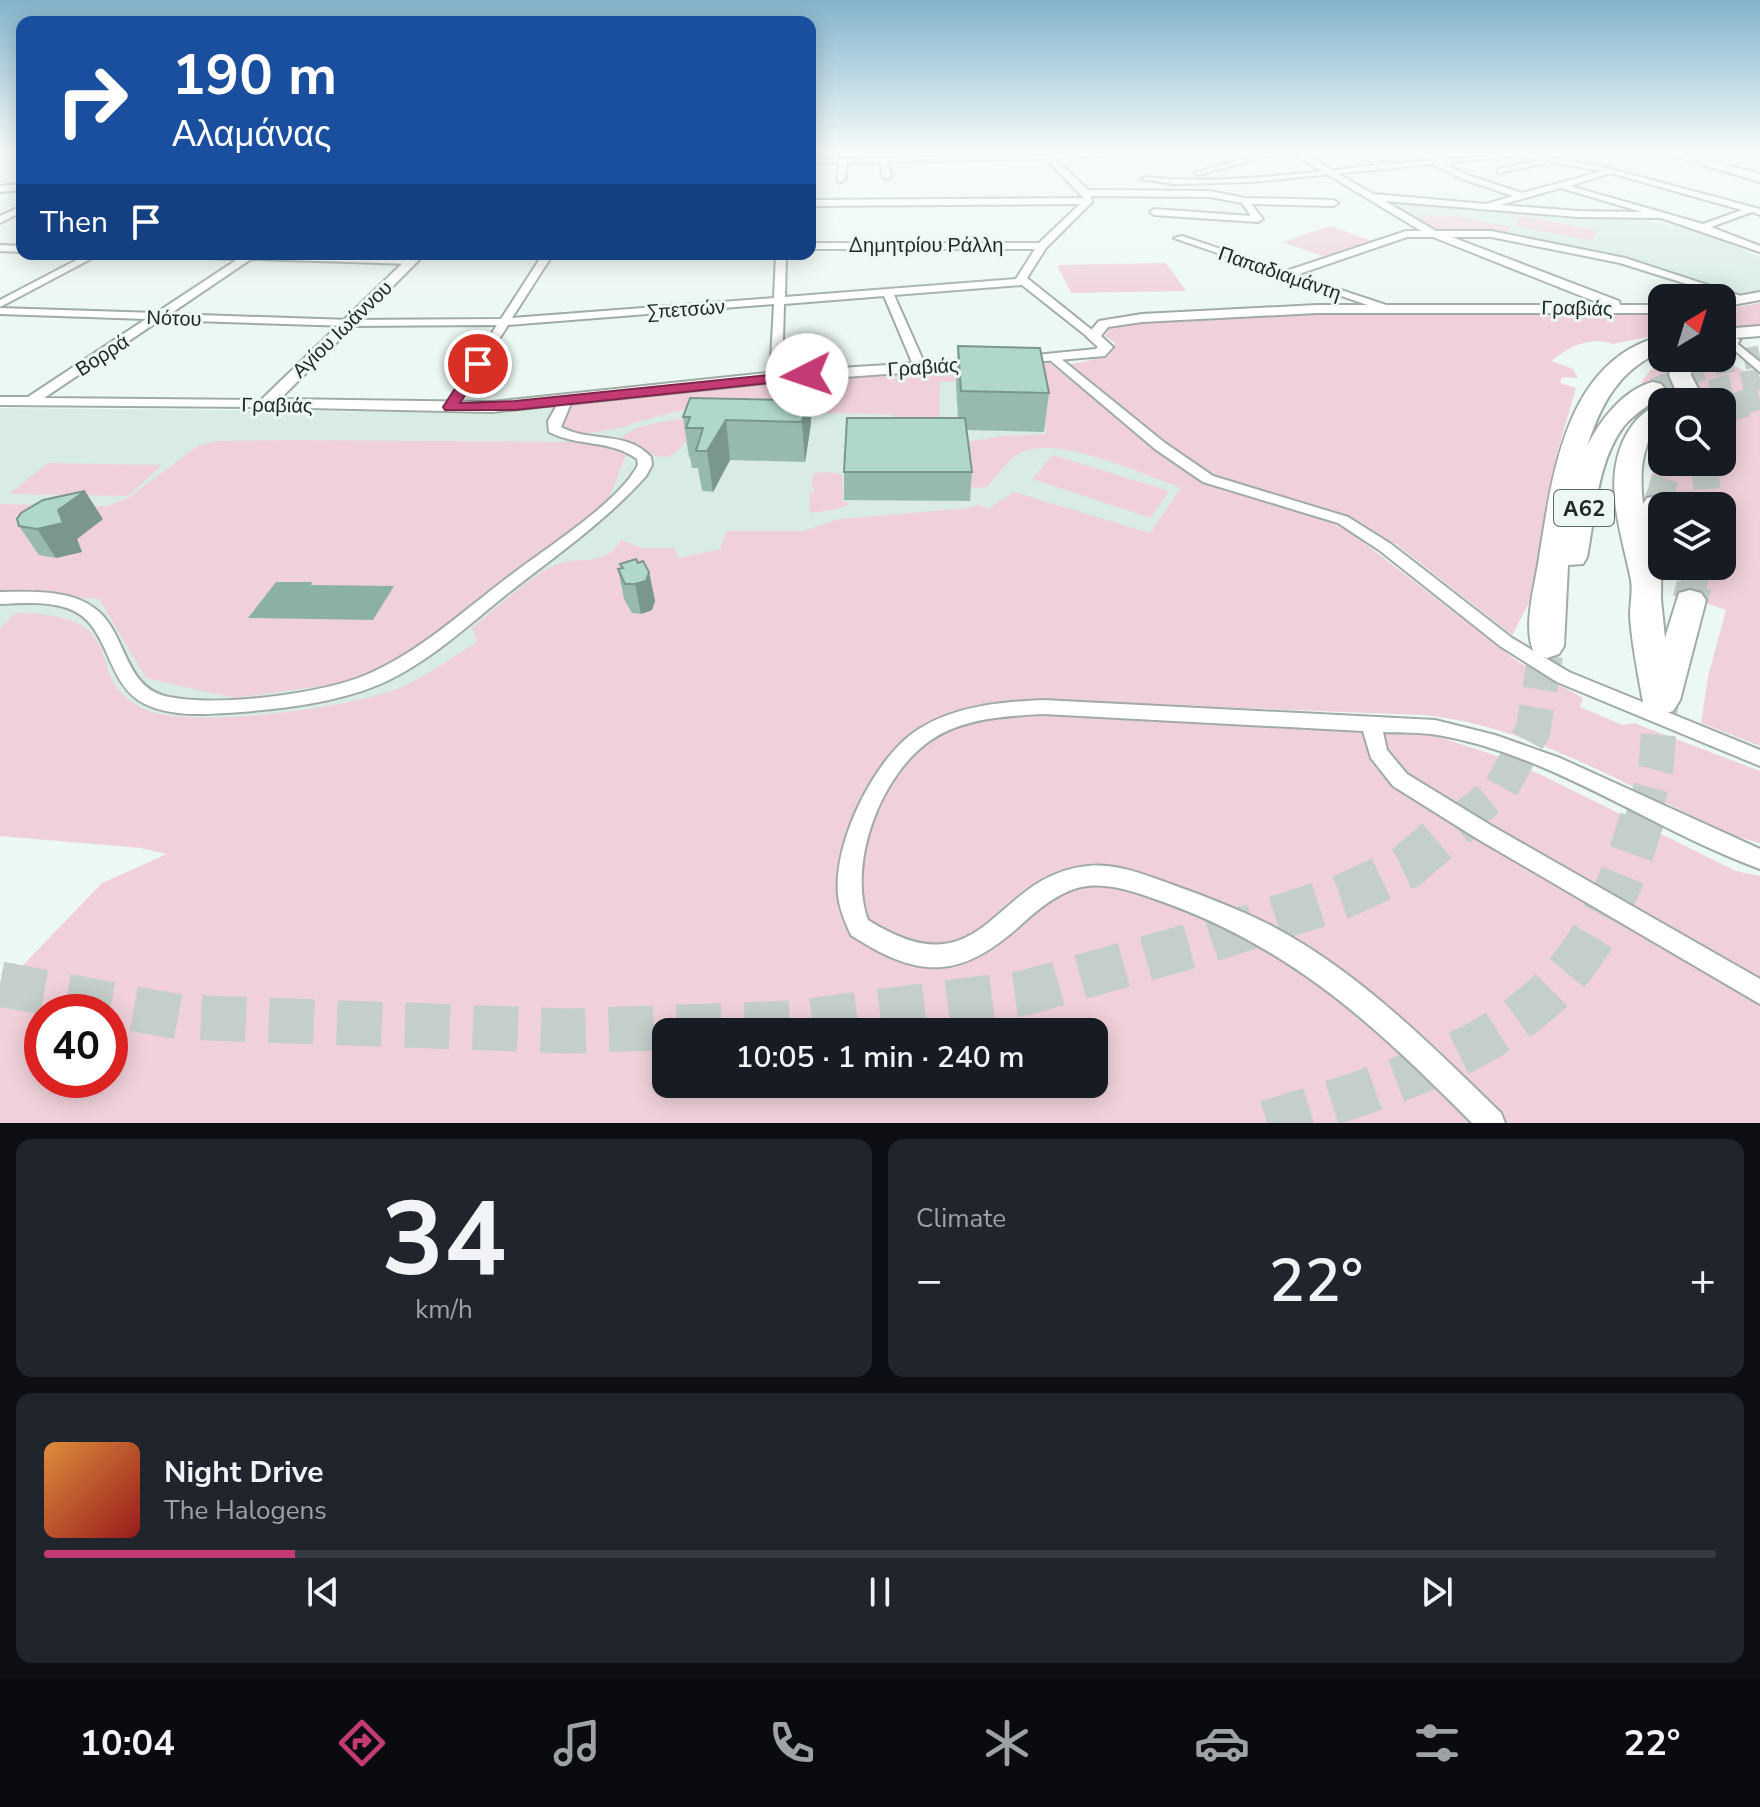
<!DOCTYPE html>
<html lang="en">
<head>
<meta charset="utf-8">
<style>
  body { margin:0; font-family:"Nunito Sans",sans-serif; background:#20242c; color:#f1f3f6; height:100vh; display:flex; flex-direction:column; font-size:30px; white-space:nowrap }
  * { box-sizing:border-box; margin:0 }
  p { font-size:26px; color:#9ea1a6 }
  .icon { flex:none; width:44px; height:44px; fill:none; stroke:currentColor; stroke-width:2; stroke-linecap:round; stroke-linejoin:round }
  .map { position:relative; height:1123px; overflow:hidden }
  .side { display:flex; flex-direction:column; gap:16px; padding:16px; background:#0d0f14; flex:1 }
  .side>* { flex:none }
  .top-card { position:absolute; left:16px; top:16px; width:800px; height:244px; border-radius:16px; box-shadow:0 4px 20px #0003; background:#1a4fa0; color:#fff; overflow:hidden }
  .needle { width:52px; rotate:38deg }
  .controls { position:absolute; left:1648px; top:284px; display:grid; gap:16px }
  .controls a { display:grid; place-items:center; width:88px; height:88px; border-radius:16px; background:#171b24; box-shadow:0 4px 20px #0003; font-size:40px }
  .speed { position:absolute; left:24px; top:994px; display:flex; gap:16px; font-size:40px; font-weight:700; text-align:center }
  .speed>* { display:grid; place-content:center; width:104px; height:104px; border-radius:50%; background:#171b24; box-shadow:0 4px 20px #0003; line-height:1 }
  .speed .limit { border:12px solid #d22; background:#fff; color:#111 }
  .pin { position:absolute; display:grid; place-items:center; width:68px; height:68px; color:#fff; margin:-34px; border:4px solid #fff; border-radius:50%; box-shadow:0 2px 8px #0007 }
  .me { position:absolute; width:88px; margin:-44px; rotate:266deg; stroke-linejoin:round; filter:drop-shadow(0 0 6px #0008) }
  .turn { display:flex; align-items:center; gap:28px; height:168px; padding:0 24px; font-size:36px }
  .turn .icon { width:104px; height:104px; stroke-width:2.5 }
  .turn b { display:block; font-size:56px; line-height:68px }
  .then { display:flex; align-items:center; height:76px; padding:0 24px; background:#0003; gap:16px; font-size:30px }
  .big { font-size:60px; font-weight:600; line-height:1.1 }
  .side .widget { flex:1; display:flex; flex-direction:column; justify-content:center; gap:12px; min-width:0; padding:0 28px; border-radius:16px; background:#20242c }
  .side .dial { align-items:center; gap:0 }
  .dial b { font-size:104px; line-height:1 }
  .song { display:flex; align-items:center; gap:24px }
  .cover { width:96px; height:96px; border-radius:12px; background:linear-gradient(135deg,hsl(30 70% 55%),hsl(0 70% 35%)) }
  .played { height:8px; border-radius:4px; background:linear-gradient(90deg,#c33a74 15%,#363941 15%) }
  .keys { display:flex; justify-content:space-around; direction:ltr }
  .heat { display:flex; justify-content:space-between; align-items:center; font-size:44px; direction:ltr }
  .side .tiles { flex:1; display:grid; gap:16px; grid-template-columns:1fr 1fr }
  .widget:last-child { grid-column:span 2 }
  .trip { position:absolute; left:652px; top:1018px; width:456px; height:80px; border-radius:16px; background:#171b24; box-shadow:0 4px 20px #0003; font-weight:600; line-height:80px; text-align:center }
  .menu { display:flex; height:128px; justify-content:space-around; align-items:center; background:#090b0e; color:#9ea1a6 }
  .menu .icon { width:56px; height:56px }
  .menu .active { color:#c33a74 }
  .menu b { font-size:36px; color:#f1f3f6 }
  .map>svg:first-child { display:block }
  .built { fill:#d8ece4 }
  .green { fill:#f0d1da; fill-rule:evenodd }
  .water { fill:#8ab1a2 }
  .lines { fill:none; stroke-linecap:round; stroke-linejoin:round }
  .motorway-tunnel-far3 { stroke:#c4ceca; stroke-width:21; stroke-dasharray:21 11; stroke-linecap:butt }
  .motorway-tunnel-far2 { stroke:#c4ceca; stroke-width:27; stroke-dasharray:27 14; stroke-linecap:butt }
  .motorway-tunnel-far1 { stroke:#c4ceca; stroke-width:35; stroke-dasharray:35 18; stroke-linecap:butt }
  .motorway-tunnel { stroke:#c4ceca; stroke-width:45; stroke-dasharray:45 23; stroke-linecap:butt }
  .minor-casing { stroke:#a0aba6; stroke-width:4 }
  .tertiary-casing { stroke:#a0aba6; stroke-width:4 }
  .secondary-casing { stroke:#a0aba6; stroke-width:4 }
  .primary-casing { stroke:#a0aba6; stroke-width:4 }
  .motorway-casing { stroke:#a0aba6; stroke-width:4 }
  .minor { fill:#fff; fill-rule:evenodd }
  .tertiary { fill:#fff; fill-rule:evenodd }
  .secondary { fill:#fff; fill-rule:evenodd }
  .primary { fill:#fff; fill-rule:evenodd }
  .motorway { fill:#fff; fill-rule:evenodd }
  .wall { fill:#97baac }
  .shaded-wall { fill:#7b978c }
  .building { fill:#b0d8c8; stroke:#7b978c; stroke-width:2 }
  .route { fill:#c33a74; stroke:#7f264b; stroke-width:2 }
  .labels { text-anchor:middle; stroke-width:6; stroke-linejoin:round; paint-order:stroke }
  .far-street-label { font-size:20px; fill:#232826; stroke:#ecf8f3 }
  .shield { fill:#ecf8f3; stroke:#5f6664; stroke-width:2 }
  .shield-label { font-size:22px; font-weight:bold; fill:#232826 }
</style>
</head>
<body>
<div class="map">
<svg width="1760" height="1123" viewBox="0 0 1760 1123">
  <rect width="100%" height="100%" fill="#ecf8f3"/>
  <!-- built -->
  <g class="built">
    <polygon points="1385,199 1621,216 1693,229 1760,257 1760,291 1738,294 1624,259 1516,235 1434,230"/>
    <polygon points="1047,362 1186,472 1198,529 660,696 0,733 0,408 492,413"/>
  </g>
  <!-- green -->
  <g class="green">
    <polygon points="1417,215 1462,217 1510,227 1507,233 1439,230 1432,229"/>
    <polygon points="1522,216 1598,231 1592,241 1515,226"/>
    <polygon points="1330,226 1372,241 1324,257 1283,242"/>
    <polygon points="1166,263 1186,291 1071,293 1057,265"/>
    <polygon points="1760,303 1760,328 1735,329 1722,326 1722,310"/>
    <path d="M1341,311l321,2v21l-49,10c-22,-9 -45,3 -62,17l22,8 5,9 -16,-1 -2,6 16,5 -18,62 -28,151 -18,34 -115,-90 -39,-24 -155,-50 -135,-106 41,-9 6,-13 -10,-7 5,-8 13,-3z"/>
    <polygon points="1662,356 1672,358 1668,371 1680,398 1641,382"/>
    <polygon points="1677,358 1720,358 1760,379 1760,746 1701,723 1708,677 1726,610 1685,596 1689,566 1722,566 1722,506 1666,506 1651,502 1649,483 1662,444 1662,462 1722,462 1722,457 1727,457 1722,444 1722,402 1686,402"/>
    <path d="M1047,361l71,58 88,64 113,34 31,15 167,129 66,37 -3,9 43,18 11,-2 126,48v72l-25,-7c-99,-44 -203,-111 -312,-121l-401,-15 -53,12 182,5 272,15 90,29 223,110 24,5v247h-1760v-134l102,-106 65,-29 -26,-6 -141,-12v-207l16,-16c22,0 67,3 79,25 19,30 6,45 45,69 40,25 221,0 264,-21 25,-12 49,-29 73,-44l-5,-14c20,-16 60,-53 81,-62 27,-13 48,5 68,-26l21,8h32l5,10 41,-9 6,-18h78l35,-12 130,-11 9,-4 10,5 26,-17 136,41 31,-45c-37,-13 -129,-57 -164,-33 -11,7 -21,22 -30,32l-15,1 -6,-46 37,-6 44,-2 -7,-51 -100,-1 -1,54 -46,-1 1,-20c-39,-2 -78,-2 -116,-3 -34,-2 -72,-6 -105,0 -23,5 -94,34 -111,15l8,-22c158,-24 318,-33 477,-44zM42,1012h68v68h-68zM666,1032h428v52h-428z"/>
    <path d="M679,419l68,2c-17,5 -39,8 -55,17 -13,6 -14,20 -31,19 -11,-1 -27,-13 -41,-17 13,-16 40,-17 59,-21z"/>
    <polygon points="289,440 570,442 609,446 627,453 607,503 581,523 403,656 373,674 331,685 234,698 146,678 99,599 0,593 0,504 107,506 128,498 199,445 216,441"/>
    <polygon points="1053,455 1169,491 1151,518 1032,479"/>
    <polygon points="48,463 162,465 128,496 9,494"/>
    <polygon points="827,472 842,474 843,500 849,504 834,510 810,513 809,494 815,491 811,484 814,473"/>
  </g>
  <!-- water -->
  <polygon class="water" points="276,582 312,582 311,585 394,586 373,620 248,618"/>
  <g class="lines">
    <!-- motorway-tunnel-far3 -->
    <g class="motorway-tunnel-far3">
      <polyline points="1653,389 1714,365 1760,356"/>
      <polyline points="1681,402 1725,386 1760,379"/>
      <polyline points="1740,405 1760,399"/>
    </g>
    <!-- motorway-tunnel-far2 -->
    <g class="motorway-tunnel-far2">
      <polyline points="1722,410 1747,403"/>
      <polyline points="1705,462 1708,506"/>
      <polyline points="1657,504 1671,462"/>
      <polyline points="1693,587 1698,566"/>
    </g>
    <!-- motorway-tunnel-far1 -->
    <g class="motorway-tunnel-far1">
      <polyline points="1690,600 1694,585"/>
      <polyline points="1461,821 1501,788 1533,730 1547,646"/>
      <polyline points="1642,821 1656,768 1661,702"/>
    </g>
    <!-- motorway-tunnel -->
    <g class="motorway-tunnel">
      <polyline points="0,984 180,1017 570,1031 792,1023 1024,993 1191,946 1342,897 1406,867 1463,819"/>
      <path d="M1267,1123c96,-30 223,-65 293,-142 39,-43 66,-106 82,-162"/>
    </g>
    <defs>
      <g id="minor">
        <polygon points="1042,153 1109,153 1105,155 1055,159 1088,190 1210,191 1245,198 1334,200 1338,203 1334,206 1251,204 1263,219 1258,222 1154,215 1150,212 1154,209 1251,216 1242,203 1210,197 1091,196 1092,202 1046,248 1027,278 1097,334 1097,338 1089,338 1022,285 894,295 926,367 920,371 914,367 884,296 784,304 782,377 776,381 770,377 774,304 508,325 456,407 450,411 444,407 497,325 349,326 160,320 44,398 266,400 271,401 271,407 0,405 0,397 28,397 146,319 0,314 0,308 156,313 238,259 174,257 169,254 274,254 416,259 417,261 412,264 251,259 170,314 349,320 501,319 543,254 553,254 512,318 774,298 776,254 786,254 785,297 1016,279 1035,249 810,249 810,243 1039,243 1080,204 810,206 810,200 1084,198 1046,159 888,162 891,177 887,179 883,177 880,162 847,163 845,180 841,182 837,180 839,163 810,163 810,159 1042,155"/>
        <polygon points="1265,153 1277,153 1198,175 1194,173"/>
        <path d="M1351,153h10l27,11 139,-11 76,14 157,42v6l-8,-3 -41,15 49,19v6l-99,-34 -83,-1 -205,-17 -4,-3 4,-3 113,10 27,-8 -51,-17 -29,-15 -181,18 -78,2 -33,-5 4,-2c78,8 157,-4 234,-12zM1517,156l23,4 -42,9v4l45,-9 3,-3 57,10 -81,22 -54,-18 -24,-12zM1610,173l132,37 -39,14 -133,-38zM1561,188l81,24 -64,-1 -78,-6z"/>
        <polygon points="22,206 22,212 0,223 0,216"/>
        <polygon points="1406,231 1491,231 1625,258 1750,299 1741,301 1620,263 1491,237 1407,237 1296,275 1386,305 1386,309 1382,310 1174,238 1182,236 1286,271"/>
        <polygon points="0,245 22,246 22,252 0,251"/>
        <polygon points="88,254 100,254 0,307 0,300"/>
        <polygon points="1729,337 1760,362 1760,372 1725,342 1723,340"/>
        <polygon points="1055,354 1165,443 1213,476 1348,517 1391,544 1512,638 1569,672 1760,750 1760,766 1557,682 1500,646 1379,550 1338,523 1203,482 1155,449 1051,361 1051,355"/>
        <path d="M566,397l6,4 -11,26c29,16 65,3 90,30l1,8 -6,11c-41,46 -91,80 -139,118 -41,33 -80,70 -129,91 -44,18 -91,23 -137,27 -31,2 -67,6 -96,-8 -41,-20 -34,-82 -78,-96 -21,-7 -46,-5 -67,-4v-12c29,0 69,-3 94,16 34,24 28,80 75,89 50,10 151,-3 197,-22 54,-23 98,-65 145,-100 34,-26 103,-70 124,-105 4,-6 3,-5 2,-11 -27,-20 -59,-12 -88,-27l-1,-11 13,-23z"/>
        <path d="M1043,700l392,20 60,15 65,23 200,91v20c-109,-40 -207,-114 -322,-134 -18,-3 -37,-2 -55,-3l4,18 20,24 85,52 268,153v25l-284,-166 -83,-52 -22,-28 -8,-27 -320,-17c-37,2 -80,4 -112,26 -50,34 -84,123 -63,180 119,75 123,-45 220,-54 30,-3 60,10 88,20 31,11 61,23 90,37 90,46 163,120 235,190l4,10h-33c-93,-94 -176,-172 -303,-219 -26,-9 -54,-21 -82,-18 -24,3 -46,21 -63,36 -62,57 -103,59 -173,13 -6,-13 -12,-27 -13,-41 -5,-51 37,-138 81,-165 36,-23 82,-27 124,-29z"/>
      </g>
      <g id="tertiary">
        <polygon points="1292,153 1303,153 1436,231 1619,301 1620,305 1662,305 1662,313 1317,313 1142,322 1108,327 1101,336 1113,347 1105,356 1010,364 1010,358 1015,357 1096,349 1098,347 1086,336 1099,321 1142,314 1317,305 1604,305 1428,235"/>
        <polygon points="22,184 22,190 0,192 0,186"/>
        <polygon points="412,254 425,254 280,399 492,402 776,372 983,359 990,363 983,367 776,382 492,412 260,407 260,401"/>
        <polygon points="1760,292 1760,300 1722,307 1722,299"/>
      </g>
      <polygon id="secondary" points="1760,326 1760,336 1722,339 1722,329"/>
      <polygon id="primary" points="1664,153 1683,153 1760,174 1760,182"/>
      <g id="motorway">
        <polygon points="1729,334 1740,340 1737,345 1722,348 1722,335"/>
        <path d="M1662,336v15c-43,19 -61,52 -75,96 12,-26 37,-58 66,-65l8,2 4,5c-11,15 -30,23 -41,37 -27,35 -29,90 -37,131l-4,7 -15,1 -4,81 -5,8 -12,4 -12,-4c-13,-23 -1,-65 3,-90 14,-84 25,-203 124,-228z"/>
        <polygon points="1672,358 1694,358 1691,375 1705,402 1681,402 1669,375"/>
        <path d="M1662,404c0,28 -8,19 -15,41 -7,19 -6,39 -4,59l4,-6 10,-2 10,2 4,6 -9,2 -1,93 4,39 14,-45 11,-3 11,3 5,7 -26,100 -7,11 -12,4 -12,-4 -6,-9c-5,-28 -11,-57 -13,-86 0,-11 3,-26 1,-36 -10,-50 -31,-103 -2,-150 8,-12 19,-23 33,-26z"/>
      </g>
    </defs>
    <!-- minor casing -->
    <use href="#minor" class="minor-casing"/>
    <!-- tertiary casing -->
    <use href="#tertiary" class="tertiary-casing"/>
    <!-- secondary casing -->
    <use href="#secondary" class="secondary-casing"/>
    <!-- primary casing -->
    <use href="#primary" class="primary-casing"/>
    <!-- motorway casing -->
    <use href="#motorway" class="motorway-casing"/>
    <!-- minor -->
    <use href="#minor" class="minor"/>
    <!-- tertiary -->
    <use href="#tertiary" class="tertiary"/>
    <!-- secondary -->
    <use href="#secondary" class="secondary"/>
    <!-- primary -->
    <use href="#primary" class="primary"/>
    <!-- motorway -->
    <use href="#motorway" class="motorway"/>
  </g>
  <!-- wall -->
  <g class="wall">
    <polygon points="958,346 1049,393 1044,432 966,430 972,472 970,501 844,500 844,472 958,418 956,384"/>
    <polygon points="809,386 811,424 805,462 730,460 713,492 702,491 698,468 692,468 690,457 689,457 683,417 782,400"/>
    <polygon points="103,519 77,539 82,552 56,558 39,555 19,526"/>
    <polygon points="638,563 649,572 655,601 652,610 641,614 632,613 624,599 618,569 621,568 620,564"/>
  </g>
  <!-- shaded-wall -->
  <g class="shaded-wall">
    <polygon points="809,386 811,424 805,462 802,422"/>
    <polygon points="726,420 730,460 713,492 707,451"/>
    <polygon points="85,491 103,519 77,539 82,552 56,558 37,529 58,510"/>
    <polygon points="649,572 655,601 652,610 641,614 635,584"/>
  </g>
  <!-- building -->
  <g class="building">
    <polygon points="958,346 1040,348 1049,393 961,391"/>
    <polygon points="785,385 809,386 802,422 726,420 707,451 696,451 703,428 686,428 690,417 683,417 690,398 782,400"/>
    <polygon points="847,418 965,418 972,472 844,472"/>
    <polygon points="85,491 58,510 63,523 37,529 19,526 17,519 21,513 43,500"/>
    <polygon points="636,559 638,563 643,561 649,572 646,581 635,584 625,584 618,569 623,568 620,564"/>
  </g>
  <!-- sky -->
  <linearGradient id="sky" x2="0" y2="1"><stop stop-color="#82b3cc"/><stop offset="0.49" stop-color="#f6fcfa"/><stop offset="1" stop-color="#f6fcfa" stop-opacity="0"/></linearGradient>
  <rect width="1760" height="310" fill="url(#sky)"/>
  <!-- route -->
  <polygon class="route" points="478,360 485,364 460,403 515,401 807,371 814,375 807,379 515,410 445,410 443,407 473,362"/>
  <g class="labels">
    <!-- far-street labels -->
    <g class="far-street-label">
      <text x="926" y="252">Δημητρίου Ράλλη</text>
      <text transform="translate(1280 273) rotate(19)" y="7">Παπαδιαμάντη</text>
      <text transform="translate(1577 308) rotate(1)" y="7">Γραβιάς</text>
      <text transform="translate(686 309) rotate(-4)" y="7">Σπετσών</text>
      <text transform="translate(174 318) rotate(2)" y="7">Νότου</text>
      <text transform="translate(342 329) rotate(-44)" y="7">Αγίου Ιωάννου</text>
      <text transform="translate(102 355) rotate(-33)" y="7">Βορρά</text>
      <text transform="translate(923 367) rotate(-4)" y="7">Γραβιάς</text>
      <text transform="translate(277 405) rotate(1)" y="7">Γραβιάς</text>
    </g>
    <!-- shield labels -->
    <rect class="shield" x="1554" y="490" width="60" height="36" rx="6"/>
    <g class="shield-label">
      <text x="1584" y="516">Α62</text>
    </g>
  </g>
</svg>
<div class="controls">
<a><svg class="needle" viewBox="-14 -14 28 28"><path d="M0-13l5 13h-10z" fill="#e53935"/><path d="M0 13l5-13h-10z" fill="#9ea1a6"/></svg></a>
<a><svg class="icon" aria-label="search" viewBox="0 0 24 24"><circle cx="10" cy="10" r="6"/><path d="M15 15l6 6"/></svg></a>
<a><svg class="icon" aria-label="layers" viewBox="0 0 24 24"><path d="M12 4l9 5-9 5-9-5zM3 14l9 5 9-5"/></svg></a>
</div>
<div class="speed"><div class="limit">40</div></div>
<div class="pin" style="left:478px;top:364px;background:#d93025"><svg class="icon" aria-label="arrive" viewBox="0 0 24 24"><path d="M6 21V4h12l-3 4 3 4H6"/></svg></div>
<svg class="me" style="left:807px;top:375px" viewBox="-20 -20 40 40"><circle r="19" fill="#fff"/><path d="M0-13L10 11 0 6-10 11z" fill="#c33a74"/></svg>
<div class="trip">10:05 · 1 min · 240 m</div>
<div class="top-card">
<div class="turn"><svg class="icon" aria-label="right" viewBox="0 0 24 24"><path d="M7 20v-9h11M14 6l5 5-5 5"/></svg><div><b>190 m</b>Αλαμάνας</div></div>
<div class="then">Then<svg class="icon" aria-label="arrive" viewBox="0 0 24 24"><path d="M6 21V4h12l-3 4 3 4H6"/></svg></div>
</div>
</div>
<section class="side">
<div class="tiles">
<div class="widget dial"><b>34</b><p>km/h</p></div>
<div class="widget"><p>Climate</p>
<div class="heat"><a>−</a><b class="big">22°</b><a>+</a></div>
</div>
<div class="widget">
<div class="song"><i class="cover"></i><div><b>Night Drive</b><p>The Halogens</p></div></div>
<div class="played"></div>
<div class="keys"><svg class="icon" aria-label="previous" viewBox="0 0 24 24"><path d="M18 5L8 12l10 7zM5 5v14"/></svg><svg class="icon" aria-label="pause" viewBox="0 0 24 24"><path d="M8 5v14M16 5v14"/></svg><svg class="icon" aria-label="next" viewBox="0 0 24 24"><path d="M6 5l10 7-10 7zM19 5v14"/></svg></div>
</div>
</div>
</section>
<nav class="menu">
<b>10:04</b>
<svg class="icon active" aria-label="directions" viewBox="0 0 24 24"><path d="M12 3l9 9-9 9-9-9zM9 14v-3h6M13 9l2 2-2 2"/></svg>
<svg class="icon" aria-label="music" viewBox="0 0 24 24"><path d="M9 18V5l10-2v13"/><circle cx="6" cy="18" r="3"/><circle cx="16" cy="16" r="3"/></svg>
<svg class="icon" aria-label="phone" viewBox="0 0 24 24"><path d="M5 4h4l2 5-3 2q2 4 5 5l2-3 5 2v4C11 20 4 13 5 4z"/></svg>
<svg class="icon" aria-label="climate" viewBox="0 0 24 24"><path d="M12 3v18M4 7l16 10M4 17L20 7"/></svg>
<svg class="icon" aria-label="car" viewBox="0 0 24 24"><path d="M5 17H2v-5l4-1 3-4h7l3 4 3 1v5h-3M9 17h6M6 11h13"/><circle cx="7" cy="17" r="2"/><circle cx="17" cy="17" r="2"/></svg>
<svg class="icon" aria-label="filters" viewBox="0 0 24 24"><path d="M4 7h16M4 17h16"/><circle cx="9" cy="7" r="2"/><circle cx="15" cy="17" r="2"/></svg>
<b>22°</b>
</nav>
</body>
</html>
